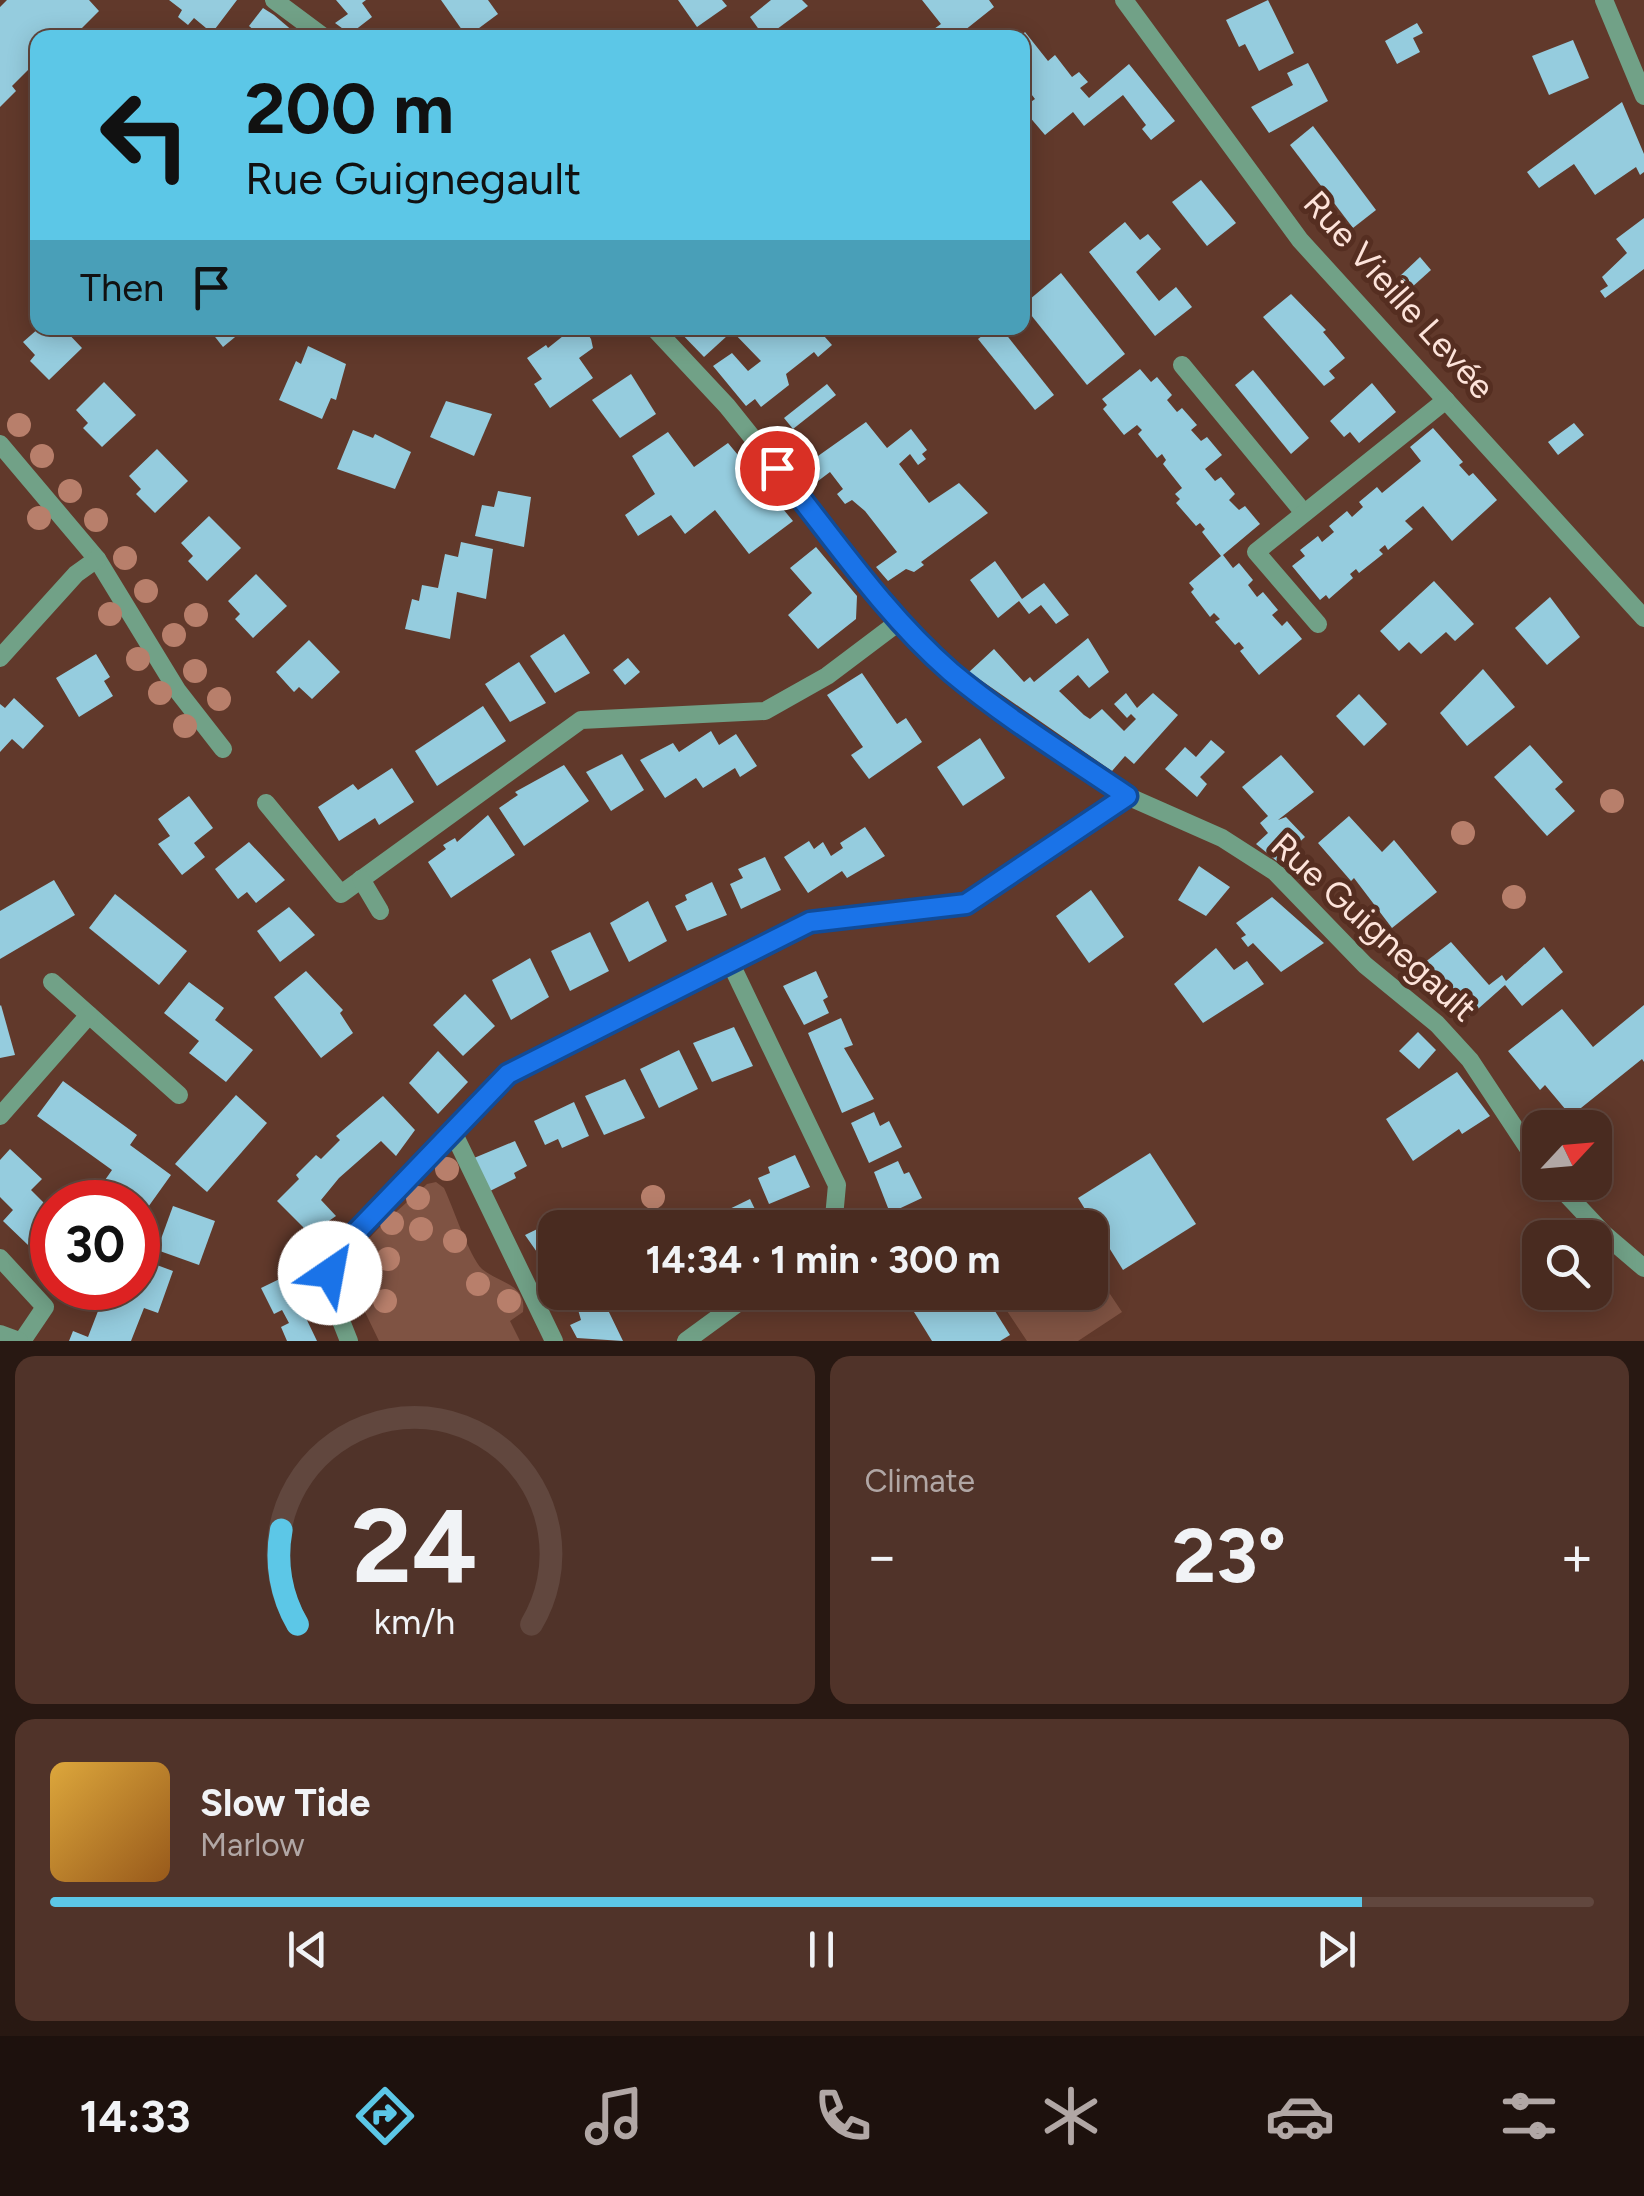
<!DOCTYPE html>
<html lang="en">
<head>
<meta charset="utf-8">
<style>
  body { margin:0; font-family:Figtree,sans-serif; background:#503329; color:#f1f3f6; height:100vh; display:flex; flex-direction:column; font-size:38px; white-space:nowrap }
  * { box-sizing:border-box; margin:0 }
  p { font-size:32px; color:#b1a7a5 }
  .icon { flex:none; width:55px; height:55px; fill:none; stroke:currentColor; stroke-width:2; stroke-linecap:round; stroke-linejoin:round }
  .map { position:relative; height:1341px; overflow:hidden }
  .side { display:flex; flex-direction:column; gap:15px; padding:15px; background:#281812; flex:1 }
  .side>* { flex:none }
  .guide { position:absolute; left:30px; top:30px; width:1000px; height:305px; border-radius:20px; box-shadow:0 5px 25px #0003,0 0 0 2px #61473e; background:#5cc7e7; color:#111; overflow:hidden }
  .needle { width:65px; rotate:64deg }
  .buttons { position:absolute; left:1522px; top:1110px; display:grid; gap:20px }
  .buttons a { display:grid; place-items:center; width:90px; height:90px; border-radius:20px; background:#492b20; box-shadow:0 5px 25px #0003,0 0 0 2px #61473e; font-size:50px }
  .speed { position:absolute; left:30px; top:1180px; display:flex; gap:20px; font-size:50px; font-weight:700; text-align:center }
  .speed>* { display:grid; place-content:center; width:130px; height:130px; border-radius:50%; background:#492b20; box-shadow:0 5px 25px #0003,0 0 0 2px #61473e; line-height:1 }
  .speed .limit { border:15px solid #d22; background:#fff; color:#111 }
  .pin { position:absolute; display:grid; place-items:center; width:85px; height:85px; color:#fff; margin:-42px; border:5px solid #fff; border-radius:50%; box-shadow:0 2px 10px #0007 }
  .me { position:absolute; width:110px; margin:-55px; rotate:33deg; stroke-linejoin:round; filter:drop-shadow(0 0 8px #0008) }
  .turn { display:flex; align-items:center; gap:35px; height:210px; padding:0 50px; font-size:45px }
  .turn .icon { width:130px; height:130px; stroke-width:2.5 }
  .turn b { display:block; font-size:70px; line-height:85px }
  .then { display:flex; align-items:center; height:95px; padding:0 50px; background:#0003; gap:20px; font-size:38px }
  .big { font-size:75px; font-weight:700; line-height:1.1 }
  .side .widget { flex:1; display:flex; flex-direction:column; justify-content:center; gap:15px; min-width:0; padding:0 35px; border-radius:20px; background:#503329 }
  .side .dial { align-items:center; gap:0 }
  .dial svg { height:260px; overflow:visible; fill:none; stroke:#61473e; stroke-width:7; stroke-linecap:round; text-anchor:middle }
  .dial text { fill:#f1f3f6; stroke:none }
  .song { display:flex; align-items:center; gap:30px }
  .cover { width:120px; height:120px; border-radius:15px; background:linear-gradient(135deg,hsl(40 70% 55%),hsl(30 70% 35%)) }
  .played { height:10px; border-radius:5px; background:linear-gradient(90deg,#5cc7e7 85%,#61473e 85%) }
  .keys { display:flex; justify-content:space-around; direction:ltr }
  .heat { display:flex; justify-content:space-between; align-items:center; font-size:55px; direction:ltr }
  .side .tiles { flex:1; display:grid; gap:15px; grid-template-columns:1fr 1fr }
  .widget:last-child { grid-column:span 2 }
  .trip { position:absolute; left:538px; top:1210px; width:570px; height:100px; border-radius:20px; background:#492b20; box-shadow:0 5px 25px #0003,0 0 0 2px #61473e; font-weight:700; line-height:100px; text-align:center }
  .tabs { display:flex; height:160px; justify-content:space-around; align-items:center; background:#1d110d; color:#b1a7a5 }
  .tabs .icon { width:70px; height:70px }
  .tabs .active { color:#5cc7e7 }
  .tabs b { font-size:45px; color:#f1f3f6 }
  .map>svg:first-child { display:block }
  .green { fill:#7f5343 }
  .building { fill:#95ccde }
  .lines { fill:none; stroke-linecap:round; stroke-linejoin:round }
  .minor { stroke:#71a187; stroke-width:18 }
  .tree { fill:#b87f6b }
  .route-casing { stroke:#114b97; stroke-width:25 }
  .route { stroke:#1a73e8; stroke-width:18 }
  .labels { text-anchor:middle; stroke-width:10; stroke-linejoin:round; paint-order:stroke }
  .street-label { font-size:35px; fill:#fde3da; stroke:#552e21 }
</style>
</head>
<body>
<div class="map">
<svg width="1644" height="1341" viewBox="0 0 1644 1341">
  <rect width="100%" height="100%" fill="#61392b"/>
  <!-- green -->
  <g class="green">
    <path d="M436,1182l8,6c9,19 25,68 38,81 17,14 45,15 41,43l-13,9 10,20h-141l-16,-33h-7c-38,-41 44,-97 71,-124z"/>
    <polygon points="1090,1264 1122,1312 1078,1341 1027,1341 995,1293 1090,1292"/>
  </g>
  <!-- building -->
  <g class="building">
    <polygon points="7,0 89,0 99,11 72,38 38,38 38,71 32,66 12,86 16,91 0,107 0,7"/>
    <polygon points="169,0 237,0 212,33 194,18 188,25 178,17 182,10"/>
    <polygon points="336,0 366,0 362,3 372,17 350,34 335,23 348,14"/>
    <polygon points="441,0 488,0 498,14 467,37"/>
    <polygon points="678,0 722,0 727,6 697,27"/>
    <polygon points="771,0 802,0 808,6 765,38 750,17"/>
    <polygon points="922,0 989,0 994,7 955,38 936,38 931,31 941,24"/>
    <polygon points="1268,0 1294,53 1259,71 1245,44 1239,47 1226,20"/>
    <polygon points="263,8 274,15 301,38 263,38 249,26"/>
    <polygon points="1417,23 1423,33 1413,38 1420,52 1397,64 1385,41"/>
    <polygon points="1025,32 1048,61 1055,55 1072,77 1079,72 1088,82 1080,88 1089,98 1129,64 1175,121 1151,140 1142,129 1146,125 1123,95 1084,126 1073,112 1045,135 1022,108 1035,99 1022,82 1022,38 1019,38"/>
    <polygon points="1573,40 1589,78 1549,95 1532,56"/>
    <polygon points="1308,63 1328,101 1269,133 1251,107 1293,85 1287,73"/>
    <polygon points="1622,102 1644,154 1644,172 1640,175 1636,167 1595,195 1574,164 1539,188 1527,172"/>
    <polygon points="1313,126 1376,210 1353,228 1290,145"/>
    <polygon points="1201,180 1236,223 1207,246 1172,202"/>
    <polygon points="1644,218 1644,269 1605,298 1600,291 1608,286 1602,277 1627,253 1616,239"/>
    <polygon points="1125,222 1140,240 1148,234 1161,249 1136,272 1159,301 1176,287 1192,307 1155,336 1089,252"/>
    <polygon points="1420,257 1431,270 1411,288 1400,276"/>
    <polygon points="1061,273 1125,354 1087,385 1023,305"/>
    <polygon points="1291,294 1326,330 1323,332 1345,358 1329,371 1335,378 1324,386 1263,317"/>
    <polygon points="39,328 63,328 82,348 49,380 30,361 35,355 23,342"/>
    <polygon points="208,328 246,328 223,347"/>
    <polygon points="573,328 585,330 591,339 593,348 579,358 593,378 550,408 534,384 542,379 527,358 546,345 548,348"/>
    <polygon points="676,328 720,328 727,336 704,357"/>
    <polygon points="729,328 794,328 801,336 817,328 832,345 818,357 814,352 786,374 789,385 761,407 755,399 746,406 713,366 732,353 748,371 761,361"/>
    <polygon points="992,328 1001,328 1054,395 1035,410 978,339"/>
    <polygon points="308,346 346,364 336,400 331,398 322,419 279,400 296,361 301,364"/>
    <polygon points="1140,369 1151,382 1157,377 1172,395 1167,400 1177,412 1182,408 1197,425 1191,430 1201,441 1207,437 1222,455 1205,469 1215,481 1221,477 1235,494 1229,500 1239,510 1245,506 1260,524 1223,555 1233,568 1239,563 1253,580 1248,585 1257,597 1263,592 1278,610 1272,615 1282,626 1287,621 1302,639 1259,675 1240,651 1244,648 1239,642 1235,645 1215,622 1220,619 1214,613 1210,617 1191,592 1194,589 1189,583 1221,556 1202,532 1205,529 1200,523 1196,526 1176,503 1180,499 1175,494 1182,488 1163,464 1166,460 1162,454 1157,458 1138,434 1142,430 1137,425 1124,435 1103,409 1107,405 1102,399"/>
    <polygon points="1253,370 1309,438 1291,454 1235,385"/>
    <polygon points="631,374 656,414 620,438 592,400"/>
    <polygon points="104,382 136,415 102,447 83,428 88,423 76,410"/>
    <polygon points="1372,383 1396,412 1359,443 1350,432 1344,437 1330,421"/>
    <polygon points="827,384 836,395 793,429 784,418"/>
    <polygon points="446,401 492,414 474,456 430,437"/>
    <polygon points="866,422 887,448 911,429 927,450 922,454 926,459 918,465 910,454 899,464 929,503 959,483 988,513 921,562 924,565 914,572 906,569 888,581 876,567 897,552 865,511 852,500 845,504 837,494 843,489 830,472 806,490 794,473"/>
    <polygon points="1574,423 1584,435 1558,455 1548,442"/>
    <polygon points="1433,428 1463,462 1459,465 1469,476 1473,473 1497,500 1452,541 1423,506 1405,521 1413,529 1388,550 1385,545 1379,550 1383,554 1359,573 1356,569 1350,574 1353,578 1329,599 1326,595 1320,600 1292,566 1305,556 1300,550 1318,536 1322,542 1334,532 1329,526 1347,511 1352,517 1363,507 1359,502 1377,487 1382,493 1421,461 1410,447"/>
    <polygon points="353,430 373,438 375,434 411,452 395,489 337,469"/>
    <polygon points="668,432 694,467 728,443 793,521 749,554 715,510 685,534 671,515 638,536 625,515 655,494 632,456"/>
    <polygon points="157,449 188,481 155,513 136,494 141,489 129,476"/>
    <polygon points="498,491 531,497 524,547 475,536 482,505 494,507"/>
    <polygon points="209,516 241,548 207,581 188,561 193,556 181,543"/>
    <polygon points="461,542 493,549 486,599 457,592 450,639 405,629 412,599 419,601 422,585 438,588 445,554 458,557"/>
    <polygon points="816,547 857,596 856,619 818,649 788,615 812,593 790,568"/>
    <polygon points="995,561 1022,599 1044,583 1069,615 1056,624 1041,605 1029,614 1019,601 998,618 970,580"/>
    <polygon points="256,574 287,606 253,638 235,619 240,614 228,601"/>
    <polygon points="1434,581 1474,624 1455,641 1446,632 1421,654 1409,642 1399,651 1380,631"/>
    <polygon points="1550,597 1580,637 1547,665 1515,628"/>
    <polygon points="564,634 590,673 555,693 530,656"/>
    <polygon points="1088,638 1109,672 1089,688 1078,675 1059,691 1084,715 1090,719 1102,709 1124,731 1136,719 1131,714 1127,718 1114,704 1126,693 1137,708 1153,693 1178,715 1134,764 1125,756 1112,771 969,672 994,649 1024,682 1030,677 1034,682"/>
    <polygon points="309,640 340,672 312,699 299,687 294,692 276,672"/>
    <polygon points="96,654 110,677 104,681 113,696 79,717 56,678"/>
    <polygon points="628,658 640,672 625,685 613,670"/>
    <polygon points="519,662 546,703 510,722 485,684"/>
    <polygon points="1483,669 1515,707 1467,746 1440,713"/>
    <polygon points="862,673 897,724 906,718 922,742 869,779 851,755 863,747 827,695"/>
    <polygon points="1359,694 1387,724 1364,746 1336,716"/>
    <polygon points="14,698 44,726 23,749 12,739 0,752 0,704 5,708"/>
    <polygon points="483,706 506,741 437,786 415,751"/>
    <polygon points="711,731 719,745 736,734 757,766 740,777 735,768 703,788 696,778 665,798 640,760 673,743 679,752"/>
    <polygon points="980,738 1005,778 963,806 937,767"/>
    <polygon points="1211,740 1225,752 1200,777 1207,784 1197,797 1165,769 1185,747 1196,757"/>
    <polygon points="1530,745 1563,782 1555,789 1575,811 1547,836 1494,777"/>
    <polygon points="622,754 644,790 611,811 586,772"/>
    <polygon points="1281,755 1314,792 1278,820 1286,817 1305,837 1292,849 1316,874 1306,885 1256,844 1268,833 1260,823 1268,816 1242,787"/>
    <polygon points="564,765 589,801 524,846 499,808 518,795 515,792"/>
    <polygon points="392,768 414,802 379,825 375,818 339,841 318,807 353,784 358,790"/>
    <polygon points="189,796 213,828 194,843 205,857 182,875 158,844 170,836 158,819"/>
    <polygon points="488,815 515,855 451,898 428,862 446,849 443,845 455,838 457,842"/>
    <polygon points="1349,816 1382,852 1394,840 1437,892 1392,928 1354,878 1351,881 1318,843"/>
    <polygon points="865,827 885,856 847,878 842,871 808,893 784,857 809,841 814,849 823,842 831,856 843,848 840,843"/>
    <polygon points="249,842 285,880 256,903 247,892 238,899 215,869"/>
    <polygon points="765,857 781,890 741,909 730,884 743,878 738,869"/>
    <polygon points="1199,866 1230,887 1206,916 1178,900"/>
    <polygon points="54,880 75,915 0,959 0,911"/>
    <polygon points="712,882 727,915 687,931 675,906 687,900 685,895"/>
    <polygon points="1091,890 1124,937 1089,963 1056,916"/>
    <polygon points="115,894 187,951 159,985 89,928"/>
    <polygon points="1272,897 1324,943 1281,972 1253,943 1248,947 1241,938 1246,935 1236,923"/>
    <polygon points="648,901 667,941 629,962 610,923"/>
    <polygon points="289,907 315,935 280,962 257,931"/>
    <polygon points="590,932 609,971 570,991 551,951"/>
    <polygon points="1451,942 1489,985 1502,975 1506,981 1544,947 1563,972 1522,1006 1505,985 1470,1016 1452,995 1447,999 1440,991 1445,986 1424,963"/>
    <polygon points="1216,948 1234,970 1247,961 1264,984 1203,1023 1174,984"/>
    <polygon points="530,958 549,997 511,1020 492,980"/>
    <polygon points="306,971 343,1010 340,1013 353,1033 321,1058 274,997"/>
    <polygon points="816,971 828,997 823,1000 829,1013 804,1025 783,986"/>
    <polygon points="189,982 224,1008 215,1020 253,1050 226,1082 189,1053 199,1041 164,1013"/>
    <polygon points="465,994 495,1026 463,1056 433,1025"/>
    <polygon points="1,1005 15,1055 0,1058 0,1006"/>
    <polygon points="1644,1005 1644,1062 1642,1059 1571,1116 1545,1085 1540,1090 1508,1051 1562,1009 1593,1047"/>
    <polygon points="841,1018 853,1045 844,1048 874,1099 842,1113 808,1033"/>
    <polygon points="734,1027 753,1066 712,1082 693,1043"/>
    <polygon points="1418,1032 1436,1050 1419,1069 1399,1051"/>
    <polygon points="679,1050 698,1089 659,1108 640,1069"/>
    <polygon points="438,1051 468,1082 438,1114 409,1083"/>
    <polygon points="1457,1072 1490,1116 1462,1134 1459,1129 1413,1161 1386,1119"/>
    <polygon points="625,1079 645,1118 604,1135 585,1096"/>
    <polygon points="63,1081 137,1135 130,1145 171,1175 146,1210 105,1180 112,1170 37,1116"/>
    <polygon points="236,1095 267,1123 207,1192 175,1164"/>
    <polygon points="383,1096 415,1130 396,1156 381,1141 339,1178 321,1200 336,1216 310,1234 277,1201 299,1179 296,1175 316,1155 321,1159 340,1140 336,1136"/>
    <polygon points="574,1102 589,1136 562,1148 558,1139 545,1145 534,1121"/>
    <polygon points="874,1112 880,1126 889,1121 902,1147 869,1163 851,1123"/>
    <polygon points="515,1141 527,1166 514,1173 516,1178 490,1191 474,1158"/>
    <polygon points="10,1149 42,1179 31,1190 52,1211 52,1268 3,1221 13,1210 0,1197 0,1160"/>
    <polygon points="1150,1153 1196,1224 1123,1270 1078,1198"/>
    <polygon points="795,1155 810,1187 769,1204 758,1178 770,1173 768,1167"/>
    <polygon points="898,1161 904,1174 909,1172 922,1198 890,1213 874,1172"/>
    <polygon points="750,1199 764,1228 715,1228 711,1218"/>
    <polygon points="173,1206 215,1221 199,1265 157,1250"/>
    <polygon points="562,1217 567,1228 555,1228 555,1276 547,1280 541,1267 546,1265 525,1235"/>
    <polygon points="138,1258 173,1271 158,1313 144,1308 131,1341 69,1341 73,1331 88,1337 105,1293 118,1299 122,1288 138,1288"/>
    <polygon points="294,1272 313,1312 305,1316 317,1341 287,1341 281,1327 289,1323 282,1310 274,1314 261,1288"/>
    <polygon points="573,1292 613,1292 618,1302 607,1308 623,1341 577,1338 570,1325 581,1320"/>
    <polygon points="945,1292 983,1292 1010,1335 1000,1341 932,1341 914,1312"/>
  </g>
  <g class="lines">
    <!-- minor -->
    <g class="minor">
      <polyline points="274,0 325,38"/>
      <polyline points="1124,0 1300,240 1644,618"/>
      <polyline points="1604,0 1644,96"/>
      <polyline points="654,328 727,406 900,621 949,670 1003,712 1127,796 1222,838 1275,872 1365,965 1437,1024 1470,1060 1540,1166"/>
      <polyline points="1182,365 1304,513"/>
      <polyline points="0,444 97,559 177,690 223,749"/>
      <polyline points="1318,624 1256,552 1446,400"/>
      <polyline points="0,658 76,574 97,559"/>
      <polyline points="266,803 341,894 581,720 765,711 827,676 900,621"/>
      <polyline points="361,879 380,911"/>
      <polyline points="730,962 837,1185 833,1228"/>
      <polyline points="52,982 179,1095"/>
      <polyline points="0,1116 89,1015"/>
      <polyline points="453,1132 554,1341"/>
      <polyline points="1555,1182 1603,1233 1644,1268"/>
      <polyline points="0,1258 45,1307 22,1341"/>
      <polyline points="0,1334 19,1341"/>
      <polyline points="349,1341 328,1288 334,1259 508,1074 810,922 966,904 1127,796"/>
      <polyline points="686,1341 753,1292"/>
    </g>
  </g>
  <!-- trees -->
  <g class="tree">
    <circle cx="19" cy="425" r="12"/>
    <circle cx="42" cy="456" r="12"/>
    <circle cx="70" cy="491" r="12"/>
    <circle cx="39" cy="518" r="12"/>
    <circle cx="96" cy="520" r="12"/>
    <circle cx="125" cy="558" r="12"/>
    <circle cx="146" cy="591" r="12"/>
    <circle cx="110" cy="614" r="12"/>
    <circle cx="196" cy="615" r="12"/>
    <circle cx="174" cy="635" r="12"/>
    <circle cx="138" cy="659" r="12"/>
    <circle cx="195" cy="671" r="12"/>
    <circle cx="160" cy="693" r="12"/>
    <circle cx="219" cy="699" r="12"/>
    <circle cx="185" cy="726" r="12"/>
    <circle cx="1612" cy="801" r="12"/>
    <circle cx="1463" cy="833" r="12"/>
    <circle cx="1514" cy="897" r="12"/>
    <circle cx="447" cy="1169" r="12"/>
    <circle cx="653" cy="1197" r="12"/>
    <circle cx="418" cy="1198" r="12"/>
    <circle cx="392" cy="1223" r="12"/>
    <circle cx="421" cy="1229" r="12"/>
    <circle cx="455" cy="1241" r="12"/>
    <circle cx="362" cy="1256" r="12"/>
    <circle cx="388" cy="1259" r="12"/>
    <circle cx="478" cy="1284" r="12"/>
    <circle cx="359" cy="1292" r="12"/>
    <circle cx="385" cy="1301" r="12"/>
    <circle cx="509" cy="1301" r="12"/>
  </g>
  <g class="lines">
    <defs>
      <path id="route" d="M330,1273l12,-26 166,-173 302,-152 156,-18 161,-108c-59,-40 -121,-78 -176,-124 -67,-58 -119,-136 -174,-204"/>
    </defs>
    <!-- route casing -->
    <use href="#route" class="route-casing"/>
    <!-- route -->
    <use href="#route" class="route"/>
  </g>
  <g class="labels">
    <!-- street labels -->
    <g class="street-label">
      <text transform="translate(1399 295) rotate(48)" y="12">Rue Vieille Levée</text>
      <text transform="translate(1374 927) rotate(42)" y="12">Rue Guignegault</text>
    </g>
  </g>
</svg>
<div class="buttons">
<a><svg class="needle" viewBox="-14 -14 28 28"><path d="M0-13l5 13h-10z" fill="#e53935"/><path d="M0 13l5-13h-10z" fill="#b1a7a5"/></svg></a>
<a><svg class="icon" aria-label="search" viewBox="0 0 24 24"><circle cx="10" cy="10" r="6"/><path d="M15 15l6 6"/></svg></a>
</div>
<div class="speed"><div class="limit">30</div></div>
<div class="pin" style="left:777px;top:468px;background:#d93025"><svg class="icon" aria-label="arrive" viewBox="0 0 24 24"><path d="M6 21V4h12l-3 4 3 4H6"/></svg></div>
<svg class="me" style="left:330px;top:1273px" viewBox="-20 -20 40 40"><circle r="19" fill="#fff"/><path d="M0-13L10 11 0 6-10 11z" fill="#1a73e8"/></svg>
<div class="trip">14:34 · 1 min · 300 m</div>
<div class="guide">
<div class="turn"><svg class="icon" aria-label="left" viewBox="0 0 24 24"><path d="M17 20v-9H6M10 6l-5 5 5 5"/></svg><div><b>200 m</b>Rue Guignegault</div></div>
<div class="then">Then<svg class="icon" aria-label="arrive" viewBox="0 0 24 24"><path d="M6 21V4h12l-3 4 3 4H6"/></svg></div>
</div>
</div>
<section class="side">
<div class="tiles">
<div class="widget dial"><svg viewBox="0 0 100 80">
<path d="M14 69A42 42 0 1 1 86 69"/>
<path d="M14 69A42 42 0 0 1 9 40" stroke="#5cc7e7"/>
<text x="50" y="56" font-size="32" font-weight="700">24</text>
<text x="50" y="72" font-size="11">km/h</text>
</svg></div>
<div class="widget"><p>Climate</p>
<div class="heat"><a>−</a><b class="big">23°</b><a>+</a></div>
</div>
<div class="widget">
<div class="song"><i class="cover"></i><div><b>Slow Tide</b><p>Marlow</p></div></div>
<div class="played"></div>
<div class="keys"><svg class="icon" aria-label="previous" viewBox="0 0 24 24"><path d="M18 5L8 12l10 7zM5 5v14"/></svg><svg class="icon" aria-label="pause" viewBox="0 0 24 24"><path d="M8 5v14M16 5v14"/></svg><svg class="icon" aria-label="next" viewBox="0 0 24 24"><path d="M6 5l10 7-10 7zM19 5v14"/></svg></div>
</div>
</div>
</section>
<nav class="tabs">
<b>14:33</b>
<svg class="icon active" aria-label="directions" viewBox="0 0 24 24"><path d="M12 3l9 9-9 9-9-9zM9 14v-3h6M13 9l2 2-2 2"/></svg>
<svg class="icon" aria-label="music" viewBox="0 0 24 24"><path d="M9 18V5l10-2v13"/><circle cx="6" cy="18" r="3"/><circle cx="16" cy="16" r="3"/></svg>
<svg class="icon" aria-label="phone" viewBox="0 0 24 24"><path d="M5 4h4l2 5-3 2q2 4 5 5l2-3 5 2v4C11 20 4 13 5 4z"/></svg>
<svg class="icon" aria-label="climate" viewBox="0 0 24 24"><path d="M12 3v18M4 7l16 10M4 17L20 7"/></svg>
<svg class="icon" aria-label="car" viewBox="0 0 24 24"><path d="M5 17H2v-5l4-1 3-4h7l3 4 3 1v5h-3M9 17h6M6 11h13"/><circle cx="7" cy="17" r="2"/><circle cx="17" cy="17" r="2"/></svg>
<svg class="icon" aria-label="filters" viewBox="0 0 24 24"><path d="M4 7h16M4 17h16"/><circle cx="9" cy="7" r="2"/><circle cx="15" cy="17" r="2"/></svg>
</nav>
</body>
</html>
